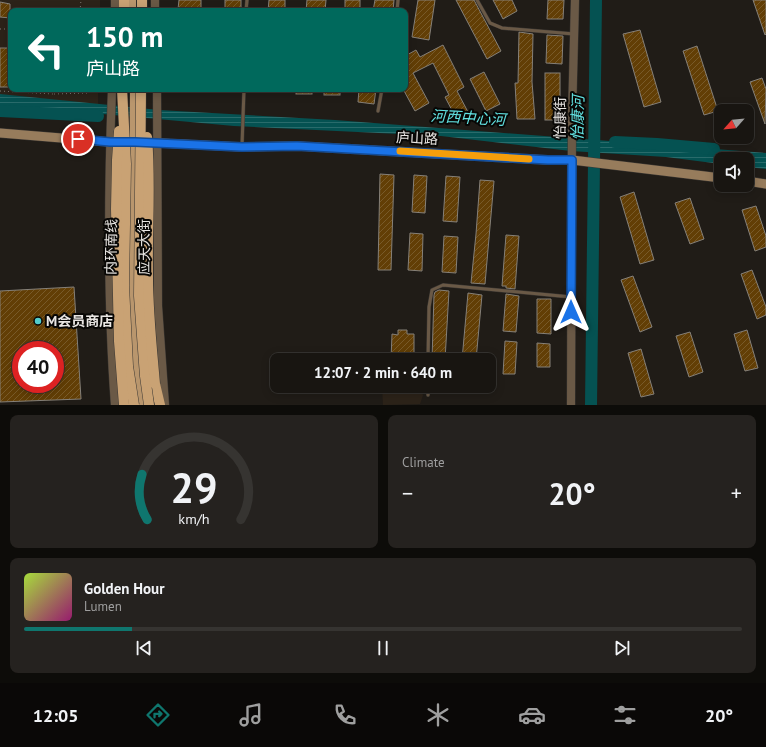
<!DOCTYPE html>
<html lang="en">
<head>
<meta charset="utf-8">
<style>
  body { margin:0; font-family:"PT Sans","Noto Sans SC",sans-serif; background:#25221f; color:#f1f3f6; height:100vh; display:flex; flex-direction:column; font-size:15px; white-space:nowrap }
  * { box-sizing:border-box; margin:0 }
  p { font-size:13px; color:#9f9f9f }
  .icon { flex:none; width:22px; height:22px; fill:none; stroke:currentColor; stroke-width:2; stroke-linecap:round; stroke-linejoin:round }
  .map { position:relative; height:405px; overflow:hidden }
  .panel { display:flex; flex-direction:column; gap:10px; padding:10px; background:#0d0c09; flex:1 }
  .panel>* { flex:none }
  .banner { position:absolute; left:8px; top:8px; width:400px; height:84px; border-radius:8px; box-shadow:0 2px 10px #0003,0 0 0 1px #363431; background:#00695c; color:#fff; overflow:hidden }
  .needle { width:26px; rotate:243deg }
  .tools { position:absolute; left:714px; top:104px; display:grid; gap:8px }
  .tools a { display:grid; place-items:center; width:40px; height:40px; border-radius:8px; background:#181511; box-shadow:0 2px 10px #0003,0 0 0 1px #363431; font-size:20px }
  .speed { position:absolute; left:12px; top:341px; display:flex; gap:8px; font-size:20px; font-weight:700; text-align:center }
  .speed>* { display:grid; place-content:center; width:52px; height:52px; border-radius:50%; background:#181511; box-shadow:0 2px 10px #0003,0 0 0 1px #363431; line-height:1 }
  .speed .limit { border:6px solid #d22; background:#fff; color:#111 }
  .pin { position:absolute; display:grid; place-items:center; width:34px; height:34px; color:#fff; margin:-17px; border:2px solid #fff; border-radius:50%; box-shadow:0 1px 4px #0007 }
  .me { position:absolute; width:44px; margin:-22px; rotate:0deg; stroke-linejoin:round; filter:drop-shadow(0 0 3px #0008) }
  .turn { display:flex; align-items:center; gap:14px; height:84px; padding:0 12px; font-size:18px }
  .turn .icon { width:52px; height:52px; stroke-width:2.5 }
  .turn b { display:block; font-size:28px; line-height:34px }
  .big { font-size:30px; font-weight:700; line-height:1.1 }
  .panel .widget { flex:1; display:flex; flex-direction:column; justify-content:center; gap:6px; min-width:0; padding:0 14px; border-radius:8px; background:#25221f }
  .panel .dial { align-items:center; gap:0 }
  .dial svg { height:104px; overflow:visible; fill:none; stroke:#363431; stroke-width:7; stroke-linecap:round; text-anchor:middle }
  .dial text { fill:#f1f3f6; stroke:none }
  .song { display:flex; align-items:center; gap:12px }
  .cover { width:48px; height:48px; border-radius:6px; background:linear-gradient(135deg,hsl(80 70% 55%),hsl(320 70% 35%)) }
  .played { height:4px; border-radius:2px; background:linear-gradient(90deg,#0f766e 15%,#363431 15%) }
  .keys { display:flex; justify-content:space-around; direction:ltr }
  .heat { display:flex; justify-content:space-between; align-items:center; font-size:22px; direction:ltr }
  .panel .tiles { flex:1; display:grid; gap:10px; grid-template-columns:1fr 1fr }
  .widget:last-child { grid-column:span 2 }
  .trip { position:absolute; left:270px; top:353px; width:226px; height:40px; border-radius:8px; background:#181511; box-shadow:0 2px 10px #0003,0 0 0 1px #363431; font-weight:700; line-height:40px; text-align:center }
  .menu { display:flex; height:64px; justify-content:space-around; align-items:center; background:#0a0807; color:#9f9f9f }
  .menu .icon { width:28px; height:28px }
  .menu .active { color:#0f766e }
  .menu b { font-size:18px; color:#f1f3f6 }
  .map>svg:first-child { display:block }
  .built { fill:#2c2319 }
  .water { fill:url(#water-rules) }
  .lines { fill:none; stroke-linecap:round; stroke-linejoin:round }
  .river { stroke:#055252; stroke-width:12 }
  .building { fill:url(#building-hatch); stroke:#858079; fill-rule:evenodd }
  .service-casing { stroke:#3c3834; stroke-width:4 }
  .tertiary-casing { stroke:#3c3834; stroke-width:9 }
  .secondary-casing { stroke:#3c3834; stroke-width:10 }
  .primary-casing { stroke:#3c3834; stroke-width:11 }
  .trunk-casing { stroke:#3c3834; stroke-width:11 }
  .path { stroke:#7f7b77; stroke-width:1; stroke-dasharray:1 3; stroke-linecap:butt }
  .service { stroke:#6a5946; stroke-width:3 }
  .tertiary { stroke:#6a5946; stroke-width:8 }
  .secondary { stroke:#977c5c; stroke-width:9 }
  .primary { stroke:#b9966d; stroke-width:10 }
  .trunk { stroke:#c9a274; stroke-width:10 }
  .trunk-bridge-casing { stroke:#3c3834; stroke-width:11; stroke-linecap:butt }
  .trunk-bridge { stroke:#c9a274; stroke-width:10 }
  .route-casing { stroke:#114b97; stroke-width:10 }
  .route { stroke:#1a73e8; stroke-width:7 }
  .slow { stroke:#f59e0b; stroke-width:7 }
  .poi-dot { fill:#52cdcc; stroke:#080705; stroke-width:1.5 }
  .labels { text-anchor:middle; stroke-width:4; stroke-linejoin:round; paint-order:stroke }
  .street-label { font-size:14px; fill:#e9e6e3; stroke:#080705 }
  .poi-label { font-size:14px; font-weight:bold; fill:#e9e6e3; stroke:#080705; text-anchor:start }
  .water-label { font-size:15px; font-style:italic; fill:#62e2e2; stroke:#080705 }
</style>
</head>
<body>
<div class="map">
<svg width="766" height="405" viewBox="0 0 766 405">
  <defs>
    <pattern id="water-rules" width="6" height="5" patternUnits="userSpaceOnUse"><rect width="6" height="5" fill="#055252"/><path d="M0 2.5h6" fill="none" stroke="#296b6b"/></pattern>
    <pattern id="building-hatch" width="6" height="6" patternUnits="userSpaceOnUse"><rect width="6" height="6" fill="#623e05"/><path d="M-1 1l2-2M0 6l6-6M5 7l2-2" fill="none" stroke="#785a29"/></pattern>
  </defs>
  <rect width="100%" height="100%" fill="#201c17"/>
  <!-- built -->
  <g class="built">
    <polygon points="0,0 100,0 100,11 11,11 11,89 98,89 98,111 0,100"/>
    <polygon points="382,386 395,386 420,390 423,395 420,404 383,405"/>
  </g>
  <!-- water -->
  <polygon class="water" points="0,94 159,110 335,120 766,153 766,169 747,167 747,159 721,159 721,164 666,157 571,151 441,136 234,126 92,113 0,108"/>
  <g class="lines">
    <!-- river -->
    <g class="river">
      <polyline points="0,111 98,116"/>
      <polyline points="615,142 657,144 714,149"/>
      <polyline points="591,405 596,0"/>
    </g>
  </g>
  <!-- building -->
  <g class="building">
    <polygon points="179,0 201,0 201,9 178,9"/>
    <rect x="225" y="0" width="16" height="11"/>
    <polygon points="269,0 285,0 285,11 268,11"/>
    <polygon points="307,0 326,0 325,11 306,11"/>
    <rect x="345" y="0" width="15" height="11"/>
    <polygon points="375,0 394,0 393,11 373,11"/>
    <polygon points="418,0 435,0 429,40 412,37"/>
    <polygon points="456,0 474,0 501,51 487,59"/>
    <polygon points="493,0 512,0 517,11 503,19"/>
    <polygon points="548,0 564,0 563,19 547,19"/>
    <polygon points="753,0 766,0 766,34 765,35"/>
    <polygon points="0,2 10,4 10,18 0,17"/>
    <polygon points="640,30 661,102 644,107 623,34"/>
    <polygon points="519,32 533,34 532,82 535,119 517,119 515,83 518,83"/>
    <polygon points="547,35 563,36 562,64 546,63"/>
    <polygon points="443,45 464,87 457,91 468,112 456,118 445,97 449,95 433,63 413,73 429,103 415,111 403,89 405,89 405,77 408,75 405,69 405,56 416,50 420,57"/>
    <polygon points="697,46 718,111 704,115 683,51"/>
    <rect x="0" y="48" width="11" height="39"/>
    <polygon points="484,72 500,104 486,111 470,79"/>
    <rect x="545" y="73" width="15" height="47"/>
    <polygon points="762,78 766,89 765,124 750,82"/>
    <rect x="296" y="89" width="16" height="5"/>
    <rect x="324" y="89" width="16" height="6"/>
    <polygon points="359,89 376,89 374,104 358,102"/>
    <polygon points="380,174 394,175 391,270 378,270"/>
    <polygon points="414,175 427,176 425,213 412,212"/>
    <polygon points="446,176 460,177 457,222 443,221"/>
    <polygon points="480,180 494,181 485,284 471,283 476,234"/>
    <polygon points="634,192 654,260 640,264 620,197"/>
    <polygon points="690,198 704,239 690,244 675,203"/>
    <polygon points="756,206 766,236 766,247 755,251 742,210"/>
    <polygon points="410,233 423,234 422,271 408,270"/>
    <polygon points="506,235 519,236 515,289 506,288 506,286 502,286"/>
    <polygon points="444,236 458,237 456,273 442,272"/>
    <polygon points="752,270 766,307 766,315 757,319 741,274"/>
    <polygon points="633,276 652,327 640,332 621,280"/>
    <path d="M74,287l7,112 -81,3v-111zM21,350h34v34h-34z"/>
    <polygon points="439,290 449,291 445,360 432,360 434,295 435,292"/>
    <polygon points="468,293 482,295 476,360 462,360"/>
    <polygon points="506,294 519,296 516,332 503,331"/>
    <polygon points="537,299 551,299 551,334 537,333"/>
    <polygon points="398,330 407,330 407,334 414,334 414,360 391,360 392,334 398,335"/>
    <polygon points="747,330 758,368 745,371 734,334"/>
    <polygon points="690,332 703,372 689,377 676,336"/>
    <polygon points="505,341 517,342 515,374 503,374"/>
    <polygon points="537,343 550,344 550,367 537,367"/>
    <polygon points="641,349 654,394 641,397 628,353"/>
    <polygon points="431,386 443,386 442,392 431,391"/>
  </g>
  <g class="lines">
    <defs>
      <g id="service">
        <polyline points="477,0 490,23 502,28 574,34"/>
        <polyline points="246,11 247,0"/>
        <polyline points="397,11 398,0"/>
        <polyline points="378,111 382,89"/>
        <polyline points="242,146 244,89"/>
        <polyline points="428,360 429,307 432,290 443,285 571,297"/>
        <polyline points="428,395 428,386"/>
      </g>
      <g id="tertiary">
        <polyline points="155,0 155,11"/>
        <polyline points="115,11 115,0"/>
        <path d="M112,89c-4,105 -5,211 3,316"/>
        <polyline points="157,89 158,306 165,405"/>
        <polyline points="571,405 572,117 575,0"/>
      </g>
      <g id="secondary">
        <polyline points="0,133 110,142 125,142"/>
        <polyline points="140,142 242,147 297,146 548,160 572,160 721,178"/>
        <polyline points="747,181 766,184"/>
      </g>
      <g id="primary">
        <polyline points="131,11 131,0"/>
        <path d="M135,89c0,105 -8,212 8,316"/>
      </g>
      <g id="trunk">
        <polyline points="124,11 124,0"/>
        <polyline points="142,11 142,0"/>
        <polyline points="155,384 160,405"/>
      </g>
    </defs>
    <!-- service casing -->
    <use href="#service" class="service-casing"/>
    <!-- tertiary casing -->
    <use href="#tertiary" class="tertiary-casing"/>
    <!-- secondary casing -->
    <use href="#secondary" class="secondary-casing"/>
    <!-- primary casing -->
    <use href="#primary" class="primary-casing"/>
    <!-- trunk casing -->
    <use href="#trunk" class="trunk-casing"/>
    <!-- path -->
    <g class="path">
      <polyline points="80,11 81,0"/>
      <polyline points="0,29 11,29"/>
      <polyline points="0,91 53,94 53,89"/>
      <polyline points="54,94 88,93"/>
    </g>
    <!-- service -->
    <use href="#service" class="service"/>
    <!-- tertiary -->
    <use href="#tertiary" class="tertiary"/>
    <!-- secondary -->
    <use href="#secondary" class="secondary"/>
    <!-- primary -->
    <use href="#primary" class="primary"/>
    <!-- trunk -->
    <use href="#trunk" class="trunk"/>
    <defs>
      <g id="trunk-bridge">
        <polyline points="122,89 126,164 124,286 128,366 134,405"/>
        <polyline points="141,89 139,296 145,376 149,405"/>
        <polyline points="119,131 117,160 116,209 118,296 119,341 124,405"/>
        <path d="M147,137c4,46 0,94 1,140 0,36 4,72 7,107"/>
      </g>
    </defs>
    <!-- trunk-bridge casing -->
    <use href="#trunk-bridge" class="trunk-bridge-casing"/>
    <!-- trunk-bridge -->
    <use href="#trunk-bridge" class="trunk-bridge"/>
  </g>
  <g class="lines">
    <defs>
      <polyline id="route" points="78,139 110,142 135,142 242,147 297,146 548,160 572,160 571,312"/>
    </defs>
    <!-- route casing -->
    <use href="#route" class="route-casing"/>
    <!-- route -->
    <use href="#route" class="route"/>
    <!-- slow -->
    <polyline class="slow" points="400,151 529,159"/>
  </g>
  <!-- markers -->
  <circle class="poi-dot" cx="38" cy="321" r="4"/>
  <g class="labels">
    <!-- street labels -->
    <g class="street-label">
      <text transform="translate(560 118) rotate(-89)" y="5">怡康街</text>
      <text transform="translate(417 138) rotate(3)" y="5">庐山路</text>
      <text transform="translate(111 247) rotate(-89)" y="5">内环南线</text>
      <text transform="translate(144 247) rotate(-90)" y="5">应天大街</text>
    </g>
    <!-- poi labels -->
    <g class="poi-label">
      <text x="46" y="326">M会员商店</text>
    </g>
    <!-- water labels -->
    <g class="water-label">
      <text transform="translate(468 118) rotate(3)" y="5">河西中心河</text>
      <text transform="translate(578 118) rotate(-89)" y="5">怡康河</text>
    </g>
  </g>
</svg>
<div class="tools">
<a><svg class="needle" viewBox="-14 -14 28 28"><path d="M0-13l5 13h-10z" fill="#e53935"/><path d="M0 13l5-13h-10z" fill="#9f9f9f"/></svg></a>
<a><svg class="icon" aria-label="sound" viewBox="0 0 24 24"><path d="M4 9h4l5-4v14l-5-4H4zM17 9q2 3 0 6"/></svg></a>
</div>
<div class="speed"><div class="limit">40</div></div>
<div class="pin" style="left:78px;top:139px;background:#d93025"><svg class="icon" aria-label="arrive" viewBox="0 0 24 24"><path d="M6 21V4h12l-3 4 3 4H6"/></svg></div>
<svg class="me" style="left:571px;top:312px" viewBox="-20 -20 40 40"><path d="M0-17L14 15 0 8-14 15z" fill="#1a73e8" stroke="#fff" stroke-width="4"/></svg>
<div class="trip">12:07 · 2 min · 640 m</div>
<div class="banner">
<div class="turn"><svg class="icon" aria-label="left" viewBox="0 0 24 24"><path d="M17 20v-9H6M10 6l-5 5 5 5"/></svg><div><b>150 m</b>庐山路</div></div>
</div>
</div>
<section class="panel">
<div class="tiles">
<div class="widget dial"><svg viewBox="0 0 100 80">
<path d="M14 69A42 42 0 1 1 86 69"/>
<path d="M14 69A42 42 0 0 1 10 34" stroke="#0f766e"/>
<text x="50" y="56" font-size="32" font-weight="700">29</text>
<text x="50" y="72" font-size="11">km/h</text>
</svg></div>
<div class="widget"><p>Climate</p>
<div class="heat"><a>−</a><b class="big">20°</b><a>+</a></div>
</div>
<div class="widget">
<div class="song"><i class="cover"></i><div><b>Golden Hour</b><p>Lumen</p></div></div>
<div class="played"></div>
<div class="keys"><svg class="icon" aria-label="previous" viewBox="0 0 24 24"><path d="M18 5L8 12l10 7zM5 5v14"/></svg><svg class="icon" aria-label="pause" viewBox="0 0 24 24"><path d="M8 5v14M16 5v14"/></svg><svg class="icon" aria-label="next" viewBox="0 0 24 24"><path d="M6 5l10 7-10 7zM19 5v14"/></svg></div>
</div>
</div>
</section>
<nav class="menu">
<b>12:05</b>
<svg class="icon active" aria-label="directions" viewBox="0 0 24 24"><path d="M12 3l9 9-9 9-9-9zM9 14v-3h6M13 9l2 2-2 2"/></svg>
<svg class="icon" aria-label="music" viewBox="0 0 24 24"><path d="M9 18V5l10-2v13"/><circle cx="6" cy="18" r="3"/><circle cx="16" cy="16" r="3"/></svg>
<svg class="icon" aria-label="phone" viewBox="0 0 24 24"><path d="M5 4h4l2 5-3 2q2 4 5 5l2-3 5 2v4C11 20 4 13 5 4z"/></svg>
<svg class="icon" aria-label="climate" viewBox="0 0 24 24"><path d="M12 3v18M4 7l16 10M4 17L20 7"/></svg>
<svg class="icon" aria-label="car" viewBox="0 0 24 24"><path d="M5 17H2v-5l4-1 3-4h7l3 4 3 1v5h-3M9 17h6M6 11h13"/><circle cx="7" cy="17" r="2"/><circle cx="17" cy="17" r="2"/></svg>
<svg class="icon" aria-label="filters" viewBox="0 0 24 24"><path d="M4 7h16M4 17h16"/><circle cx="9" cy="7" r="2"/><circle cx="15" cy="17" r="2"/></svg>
<b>20°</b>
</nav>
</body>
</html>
